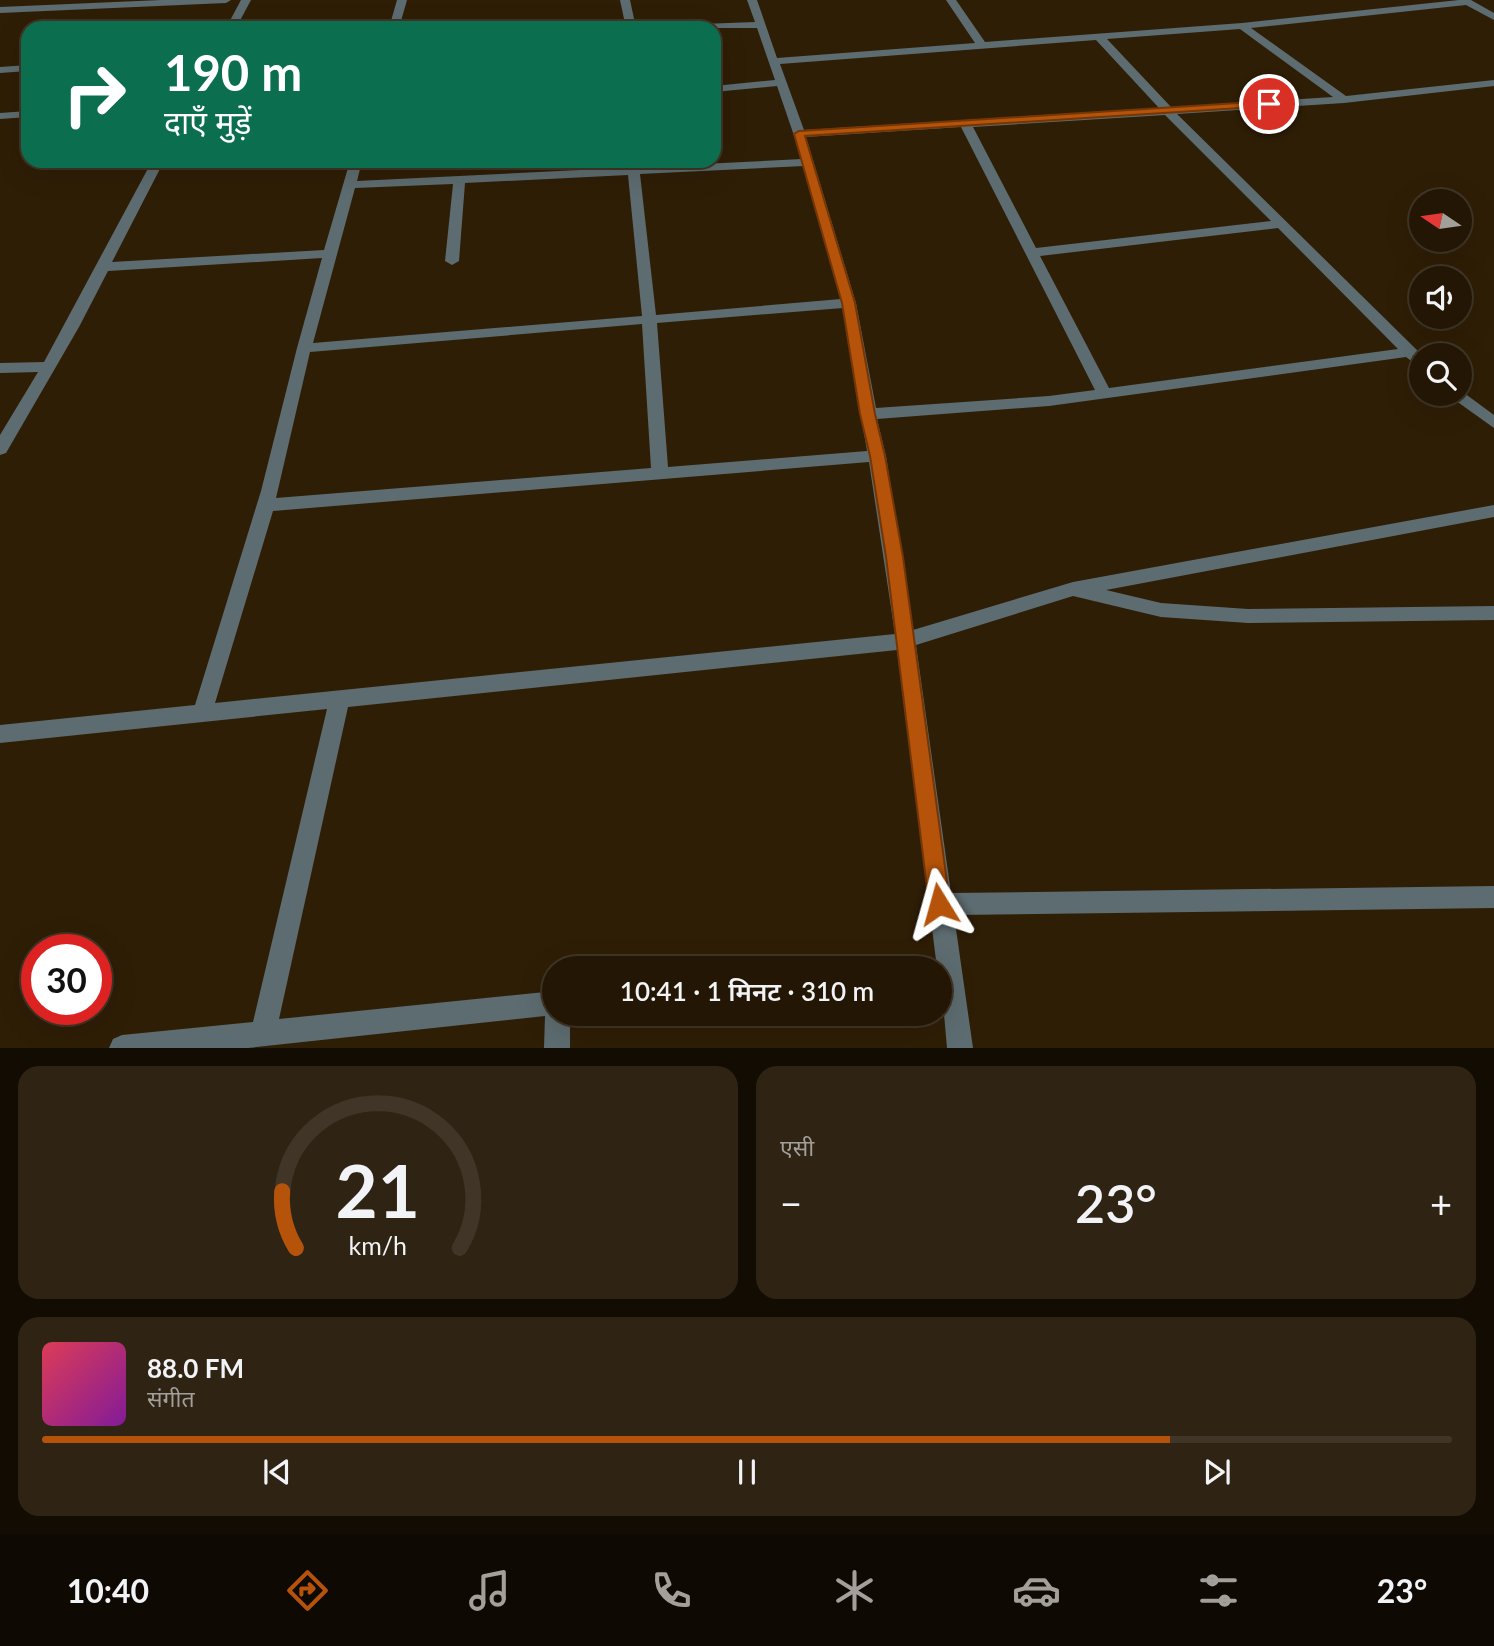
<!DOCTYPE html>
<html lang="hi">
<head>
<meta charset="utf-8">
<style>
  body { margin:0; font-family:Lato,"Noto Sans Devanagari",sans-serif; background:#2f2313; color:#f1f3f6; height:100vh; display:flex; flex-direction:column; font-size:26px; white-space:nowrap }
  * { box-sizing:border-box; margin:0 }
  p { font-size:23px; color:#a39f9a }
  .icon { flex:none; width:38px; height:38px; fill:none; stroke:currentColor; stroke-width:2; stroke-linecap:round; stroke-linejoin:round }
  .map { position:relative; height:1048px; overflow:hidden }
  .sheet { display:flex; flex-direction:column; gap:18px; padding:18px; background:#130c02; flex:1 }
  .sheet>* { flex:none }
  .top-card { position:absolute; left:21px; top:21px; width:700px; height:147px; border-radius:21px; box-shadow:0 7px 28px #0002,0 0 0 2px #403526; background:#0b6e4f; color:#fff; overflow:hidden }
  .needle { width:46px; rotate:283deg }
  .controls { position:absolute; left:1409px; top:189px; display:grid; gap:14px }
  .controls a { display:grid; place-items:center; width:63px; height:63px; border-radius:50%; background:#231604; box-shadow:0 7px 28px #0002,0 0 0 2px #403526; font-size:35px }
  .speed { position:absolute; left:21px; top:934px; display:flex; gap:14px; font-size:35px; font-weight:700; text-align:center }
  .speed>* { display:grid; place-content:center; width:91px; height:91px; border-radius:50%; background:#231604; box-shadow:0 7px 28px #0002,0 0 0 2px #403526; line-height:1 }
  .speed .limit { border:10px solid #d22; background:#fff; color:#111 }
  .pin { position:absolute; display:grid; place-items:center; width:60px; height:60px; color:#fff; margin:-30px; border:4px solid #fff; border-radius:50%; box-shadow:0 2px 7px #0007 }
  .me { position:absolute; width:77px; margin:-38px; rotate:352deg; stroke-linejoin:round; filter:drop-shadow(0 0 5px #0008) }
  .turn { display:flex; align-items:center; gap:24px; height:147px; padding:0 28px; font-size:32px }
  .turn .icon { width:91px; height:91px; stroke-width:2.5 }
  .turn b { display:block; font-size:49px; line-height:60px }
  .big { font-size:52px; font-weight:600; line-height:1.1 }
  .sheet .card { flex:1; display:flex; flex-direction:column; justify-content:center; gap:10px; min-width:0; padding:0 24px; border-radius:21px; background:#2f2313 }
  .sheet .dial { align-items:center; gap:0 }
  .dial svg { height:182px; overflow:visible; fill:none; stroke:#403526; stroke-width:7; stroke-linecap:round; text-anchor:middle }
  .dial text { fill:#f1f3f6; stroke:none }
  .song { display:flex; align-items:center; gap:21px }
  .cover { width:84px; height:84px; border-radius:10px; background:linear-gradient(135deg,hsl(350 70% 55%),hsl(290 70% 35%)) }
  .played { height:7px; border-radius:4px; background:linear-gradient(90deg,#b45309 80%,#403526 80%) }
  .keys { display:flex; justify-content:space-around; direction:ltr }
  .heat { display:flex; justify-content:space-between; align-items:center; font-size:38px; direction:ltr }
  .sheet .tiles { flex:1; display:grid; gap:18px; grid-template-columns:1fr 1fr }
  .card:last-child { grid-column:span 2 }
  .trip { position:absolute; left:542px; top:956px; width:410px; height:70px; border-radius:35px; background:#231604; box-shadow:0 7px 28px #0002,0 0 0 2px #403526; font-weight:600; line-height:70px; text-align:center }
  .tabs { display:flex; height:112px; justify-content:space-around; align-items:center; background:#0e0902; color:#a39f9a }
  .tabs .icon { width:49px; height:49px }
  .tabs .selected { color:#b45309 }
  .tabs b { font-size:32px; color:#f1f3f6 }
  .map>svg:first-child { display:block }
  .lines { fill:none; stroke-linecap:round; stroke-linejoin:round }
  .street { fill:#5d6c70; fill-rule:evenodd }
  .route { fill:#b45309; stroke:#753606; stroke-width:2 }
</style>
</head>
<body>
<div class="map">
<svg width="1494" height="1048" viewBox="0 0 1494 1048">
  <rect width="100%" height="100%" fill="#2f1e06"/>
  <g class="lines">
    <!-- street -->
    <g class="street">
      <polygon points="161,0 231,0 226,3 0,13 0,7"/>
      <polygon points="241,0 251,0 236,28 226,28"/>
      <polygon points="397,0 407,0 399,28 389,28"/>
      <polygon points="620,0 630,0 636,28 626,28"/>
      <path d="M747,0h10l20,58 198,-15 -29,-43h10l29,42 257,-19 217,-23h12l23,13v7l-28,-15 -215,23 95,68 148,-16v6l-150,17 -167,11 245,241 -1,13 -15,-11 -357,49 -172,13 9,37 27,174 160,-48 421,-77v12l-388,73 55,13 87,6 246,-3v14l-246,3 -87,-6 -88,-21 -157,49 35,248 543,-7v22l-540,7 19,133h-26l-7,-80h-3l-40,-318 -549,57 -69,312 276,-28v22h15v35h-26l1,-32 -297,32h-139l4,-9 9,-4 131,-13 74,-313 -327,34v-18l195,-20 66,-214 36,-143 25,-90 -214,13 -29,56 -73,126 -6,2v-20l38,-63 -38,1v-10l44,-1 108,-201h12l-52,101 212,-12 26,-89h12l-5,20 445,-22 -25,-73 -63,6v-6l61,-6 -18,-52h-87l5,-3 80,-3zM1240,29l93,68 -162,10 -64,-68zM1096,40l63,68 -355,22 -24,-66zM1165,115l106,106 -235,27 -63,-121zM961,127l134,263 -46,6 -173,12 -20,-105 -50,-166zM804,166l37,133 -185,16 -16,-141zM628,175l14,141 -329,27 42,-155 98,-4 -8,77 7,4 7,-4 6,-78zM1278,228l120,121 -289,39 -69,-132zM843,308l24,143 -199,16 -11,-144zM642,324l9,144 -375,30 34,-146zM869,462l26,172 -680,69 58,-192z"/>
      <polygon points="28,65 28,71 0,73 0,67"/>
      <polygon points="28,111 28,117 0,119 0,113"/>
      <polygon points="1460,390 1494,415 1494,428 1452,398 1449,394 1460,394"/>
    </g>
  </g>
  <!-- route -->
  <polygon class="route" points="1269,101 1272,102 1272,106 805,136 855,303 875,414 885,456 903,557 950,904 947,911 939,914 932,911 929,904 886,557 870,456 860,414 842,303 794,134 799,131"/>
</svg>
<div class="controls">
<a><svg class="needle" viewBox="-14 -14 28 28"><path d="M0-13l5 13h-10z" fill="#e53935"/><path d="M0 13l5-13h-10z" fill="#a39f9a"/></svg></a>
<a><svg class="icon" aria-label="sound" viewBox="0 0 24 24"><path d="M4 9h4l5-4v14l-5-4H4zM17 9q2 3 0 6"/></svg></a>
<a><svg class="icon" aria-label="search" viewBox="0 0 24 24"><circle cx="10" cy="10" r="6"/><path d="M15 15l6 6"/></svg></a>
</div>
<div class="speed"><div class="limit">30</div></div>
<div class="pin" style="left:1269px;top:104px;background:#d93025"><svg class="icon" aria-label="arrive" viewBox="0 0 24 24"><path d="M6 21V4h12l-3 4 3 4H6"/></svg></div>
<svg class="me" style="left:939px;top:904px" viewBox="-20 -20 40 40"><path d="M0-17L14 15 0 8-14 15z" fill="#b45309" stroke="#fff" stroke-width="4"/></svg>
<div class="trip">10:41 · 1 मिनट · 310 m</div>
<div class="top-card">
<div class="turn"><svg class="icon" aria-label="right" viewBox="0 0 24 24"><path d="M7 20v-9h11M14 6l5 5-5 5"/></svg><div><b>190 m</b>दाएँ मुड़ें</div></div>
</div>
</div>
<section class="sheet">
<div class="tiles">
<div class="card dial"><svg viewBox="0 0 100 80">
<path d="M14 69A42 42 0 1 1 86 69"/>
<path d="M14 69A42 42 0 0 1 8 44" stroke="#b45309"/>
<text x="50" y="56" font-size="32" font-weight="700">21</text>
<text x="50" y="72" font-size="11">km/h</text>
</svg></div>
<div class="card"><p>एसी</p>
<div class="heat"><a>−</a><b class="big">23°</b><a>+</a></div>
</div>
<div class="card">
<div class="song"><i class="cover"></i><div><b>88.0 FM</b><p>संगीत</p></div></div>
<div class="played"></div>
<div class="keys"><svg class="icon" aria-label="previous" viewBox="0 0 24 24"><path d="M18 5L8 12l10 7zM5 5v14"/></svg><svg class="icon" aria-label="pause" viewBox="0 0 24 24"><path d="M8 5v14M16 5v14"/></svg><svg class="icon" aria-label="next" viewBox="0 0 24 24"><path d="M6 5l10 7-10 7zM19 5v14"/></svg></div>
</div>
</div>
</section>
<nav class="tabs">
<b>10:40</b>
<svg class="icon selected" aria-label="directions" viewBox="0 0 24 24"><path d="M12 3l9 9-9 9-9-9zM9 14v-3h6M13 9l2 2-2 2"/></svg>
<svg class="icon" aria-label="music" viewBox="0 0 24 24"><path d="M9 18V5l10-2v13"/><circle cx="6" cy="18" r="3"/><circle cx="16" cy="16" r="3"/></svg>
<svg class="icon" aria-label="phone" viewBox="0 0 24 24"><path d="M5 4h4l2 5-3 2q2 4 5 5l2-3 5 2v4C11 20 4 13 5 4z"/></svg>
<svg class="icon" aria-label="climate" viewBox="0 0 24 24"><path d="M12 3v18M4 7l16 10M4 17L20 7"/></svg>
<svg class="icon" aria-label="car" viewBox="0 0 24 24"><path d="M5 17H2v-5l4-1 3-4h7l3 4 3 1v5h-3M9 17h6M6 11h13"/><circle cx="7" cy="17" r="2"/><circle cx="17" cy="17" r="2"/></svg>
<svg class="icon" aria-label="filters" viewBox="0 0 24 24"><path d="M4 7h16M4 17h16"/><circle cx="9" cy="7" r="2"/><circle cx="15" cy="17" r="2"/></svg>
<b>23°</b>
</nav>
</body>
</html>
